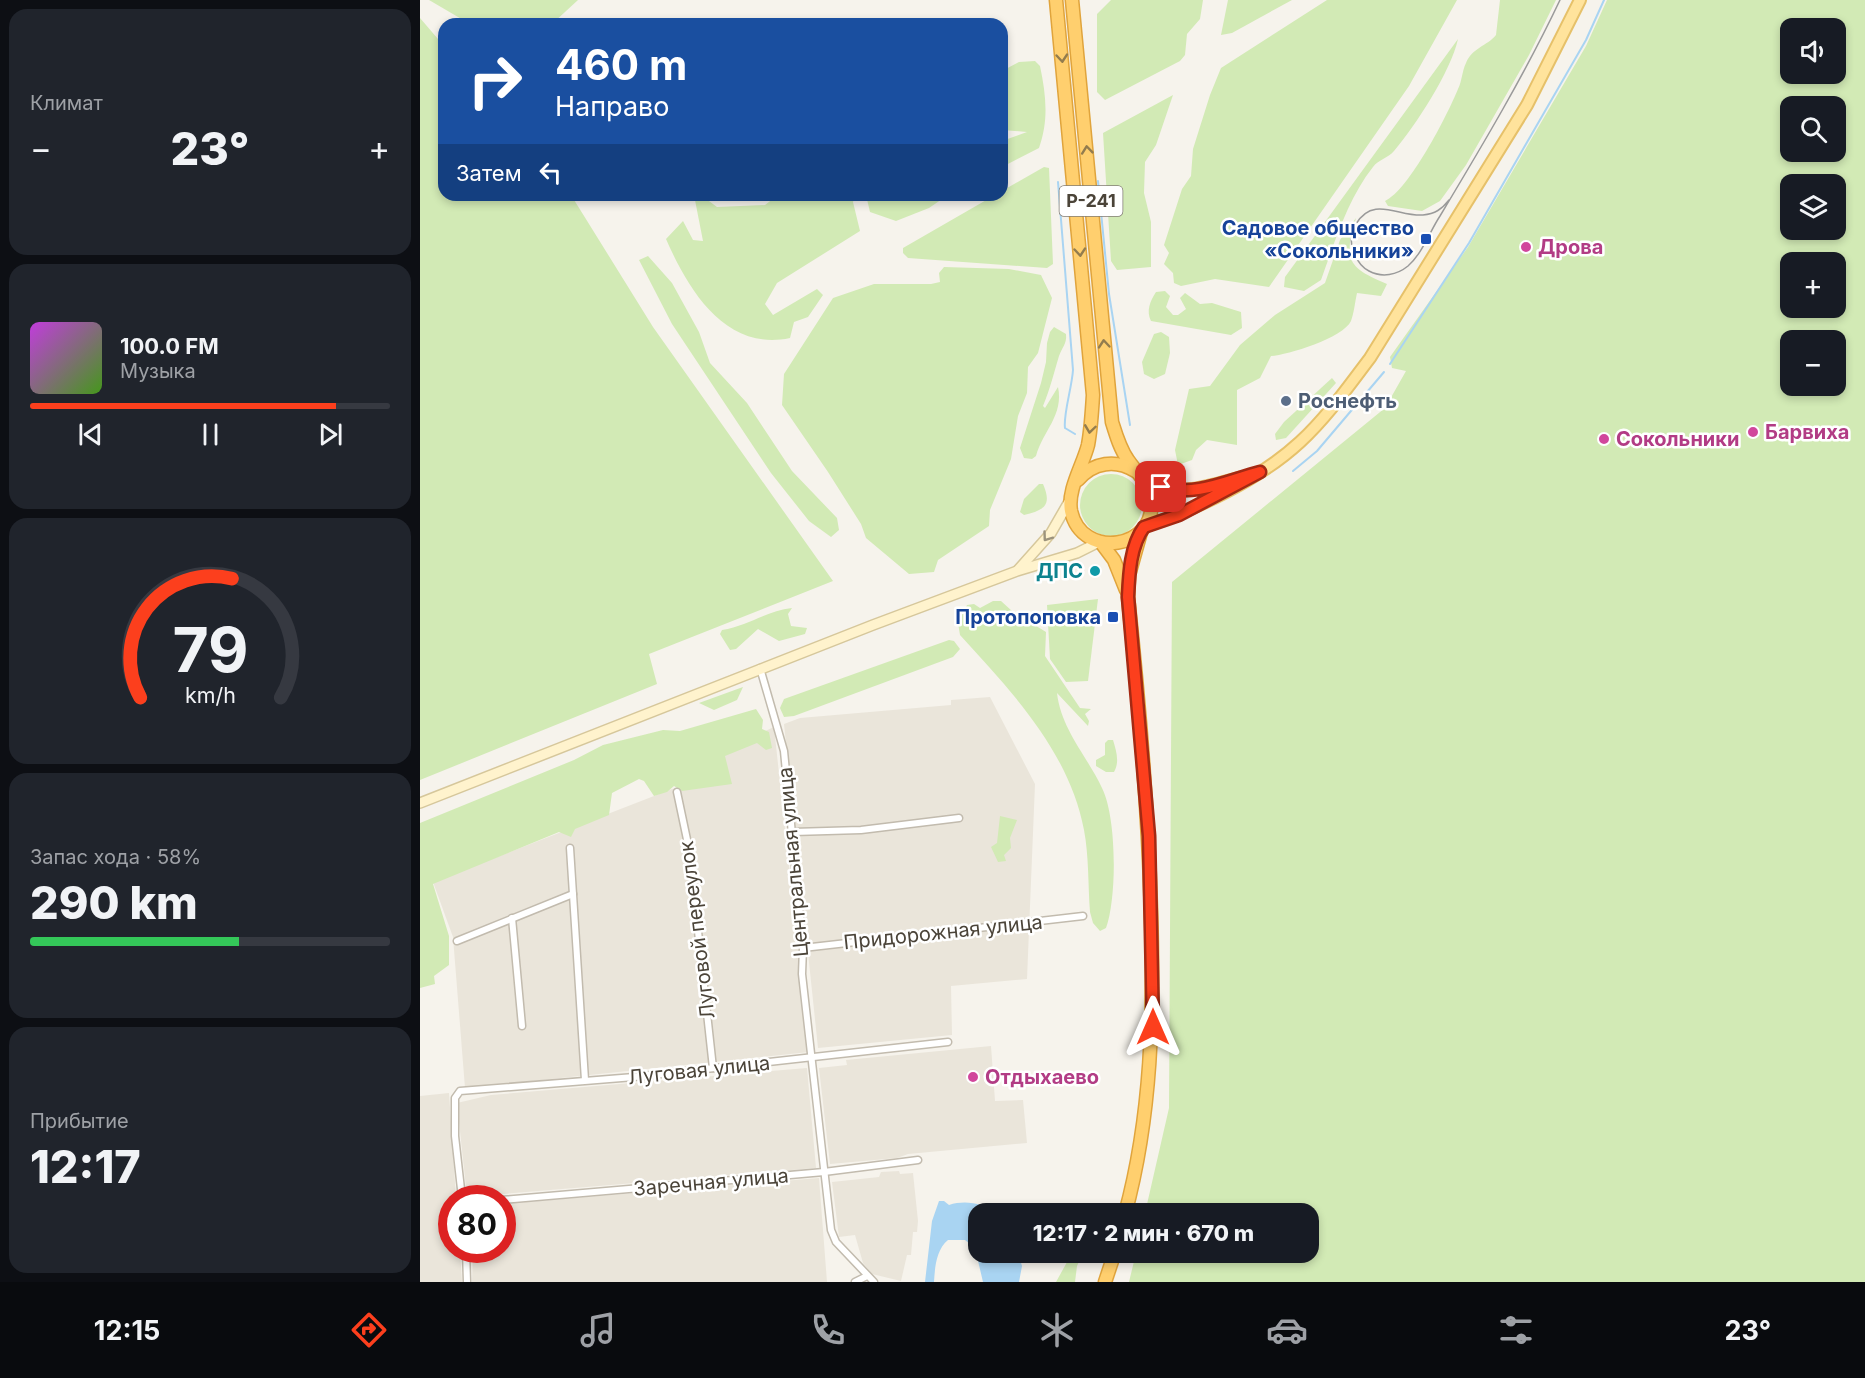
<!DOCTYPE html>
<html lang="ru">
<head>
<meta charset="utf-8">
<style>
  body { margin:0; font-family:Inter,sans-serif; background:#20242c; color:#f1f3f6; height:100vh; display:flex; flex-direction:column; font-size:22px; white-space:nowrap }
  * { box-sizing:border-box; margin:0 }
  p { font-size:20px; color:#9ea1a6 }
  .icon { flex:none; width:33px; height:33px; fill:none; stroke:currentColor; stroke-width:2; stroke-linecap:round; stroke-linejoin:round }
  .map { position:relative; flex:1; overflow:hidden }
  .details { display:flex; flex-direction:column; gap:9px; padding:9px; background:#0d0f14; width:420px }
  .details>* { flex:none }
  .banner { position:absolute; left:18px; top:18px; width:570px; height:183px; border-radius:18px; box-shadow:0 3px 9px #0003; background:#1a4fa0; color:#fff; overflow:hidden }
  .tools { position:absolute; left:1360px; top:18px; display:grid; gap:12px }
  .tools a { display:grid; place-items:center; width:66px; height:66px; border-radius:12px; background:#171b24; box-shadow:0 3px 9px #0003; font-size:30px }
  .speed { position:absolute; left:18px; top:1185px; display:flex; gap:12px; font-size:30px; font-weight:700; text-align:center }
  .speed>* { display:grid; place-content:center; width:78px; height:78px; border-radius:50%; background:#171b24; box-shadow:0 3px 9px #0003; line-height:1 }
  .speed .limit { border:9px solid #d22; background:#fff; color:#111 }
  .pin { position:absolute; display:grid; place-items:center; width:51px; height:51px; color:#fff; margin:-26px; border-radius:12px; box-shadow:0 3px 9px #0006 }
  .me { position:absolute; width:66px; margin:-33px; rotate:0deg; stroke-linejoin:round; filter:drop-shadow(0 0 4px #0008) }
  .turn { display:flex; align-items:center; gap:21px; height:126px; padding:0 18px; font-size:27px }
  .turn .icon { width:78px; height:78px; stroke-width:2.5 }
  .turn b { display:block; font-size:42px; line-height:51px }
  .then { display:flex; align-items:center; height:57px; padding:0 18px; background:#0003; gap:12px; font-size:22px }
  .big { font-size:45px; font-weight:800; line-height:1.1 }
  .details .tile { flex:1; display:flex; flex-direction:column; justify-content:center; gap:9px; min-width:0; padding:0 21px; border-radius:18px; background:#20242c }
  .details .dial { align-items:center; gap:0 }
  .dial svg { height:156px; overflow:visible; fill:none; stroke:#363941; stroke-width:7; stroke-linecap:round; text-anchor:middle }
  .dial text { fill:#f1f3f6; stroke:none }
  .song { display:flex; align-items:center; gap:18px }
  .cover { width:72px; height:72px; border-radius:9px; background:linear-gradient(135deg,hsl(290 70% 55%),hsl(100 70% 35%)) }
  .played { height:6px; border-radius:3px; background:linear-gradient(90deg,#fc3f1d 85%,#363941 85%) }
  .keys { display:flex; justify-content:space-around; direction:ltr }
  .heat { display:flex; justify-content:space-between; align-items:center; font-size:33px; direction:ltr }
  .charge { height:9px; border-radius:4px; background:linear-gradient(90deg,#34c759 58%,#363941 0) }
  .trip { position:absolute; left:548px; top:1203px; width:351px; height:60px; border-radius:18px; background:#171b24; box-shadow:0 3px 9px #0003; font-weight:800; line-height:60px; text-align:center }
  .dock { display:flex; height:96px; justify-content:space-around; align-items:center; background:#090b0e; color:#9ea1a6 }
  .dock .icon { width:42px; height:42px }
  .dock .selected { color:#fc3f1d }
  .dock b { font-size:27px; color:#f1f3f6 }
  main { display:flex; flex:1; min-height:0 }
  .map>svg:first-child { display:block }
  .residential { fill:#eae5da }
  .green { fill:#d2eab5; fill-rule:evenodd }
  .water { fill:#a9d4f2 }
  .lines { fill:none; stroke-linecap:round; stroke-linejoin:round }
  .stream { stroke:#a9d4f2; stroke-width:2 }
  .street-casing { stroke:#c2bbae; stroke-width:9 }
  .secondary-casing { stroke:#d6c79b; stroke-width:12 }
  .primary-casing { stroke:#e6c16a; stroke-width:14 }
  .highway-casing { stroke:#e0a43c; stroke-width:15 }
  .street { stroke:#fff; stroke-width:6 }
  .secondary { stroke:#fff3cd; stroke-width:9 }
  .primary { stroke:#ffe39c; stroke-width:10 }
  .highway { stroke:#ffcf6e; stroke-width:12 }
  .tram { stroke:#9a9a9a; stroke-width:1.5 }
  .oneway { stroke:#937c4e }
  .oneway2 { stroke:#9c937c }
  .route-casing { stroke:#a42913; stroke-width:15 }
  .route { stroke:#fc3f1d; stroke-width:10 }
  .transit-dot { fill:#1a4fb4; stroke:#fff; stroke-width:2 }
  .hotel-dot { fill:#d1479c; stroke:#fff; stroke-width:2 }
  .service-dot { fill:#5c6f8a; stroke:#fff; stroke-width:2 }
  .culture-dot { fill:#0f9aa8; stroke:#fff; stroke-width:2 }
  .labels { text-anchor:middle; stroke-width:5; stroke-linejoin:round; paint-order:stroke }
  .shield { fill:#fff; stroke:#817c74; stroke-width:1.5 }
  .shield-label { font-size:18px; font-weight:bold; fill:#4b4439 }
  .transit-label { font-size:20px; font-weight:bold; fill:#164399; stroke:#fff; text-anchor:end }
  .hotel-label { font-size:20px; font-weight:bold; fill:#b23c85; stroke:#fff; text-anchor:start }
  .service-label { font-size:20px; font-weight:bold; fill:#4e5e75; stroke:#fff; text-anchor:start }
  .culture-label { font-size:20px; font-weight:bold; fill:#0d838f; stroke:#fff; text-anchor:end }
  .street-label { font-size:20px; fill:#4b4439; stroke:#fff }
</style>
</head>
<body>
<main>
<section class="details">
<div class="tile"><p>Климат</p>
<div class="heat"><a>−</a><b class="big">23°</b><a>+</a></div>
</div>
<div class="tile">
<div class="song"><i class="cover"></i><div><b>100.0 FM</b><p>Музыка</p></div></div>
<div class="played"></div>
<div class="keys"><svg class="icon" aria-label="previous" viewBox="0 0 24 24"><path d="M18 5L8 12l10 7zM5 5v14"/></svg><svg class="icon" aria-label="pause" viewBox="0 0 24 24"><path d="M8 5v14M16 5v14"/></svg><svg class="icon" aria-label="next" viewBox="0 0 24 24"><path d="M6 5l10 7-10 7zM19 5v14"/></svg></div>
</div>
<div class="tile dial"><svg viewBox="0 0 100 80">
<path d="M14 69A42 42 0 1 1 86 69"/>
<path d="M14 69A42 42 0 0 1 61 8" stroke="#fc3f1d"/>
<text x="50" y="56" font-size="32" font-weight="700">79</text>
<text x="50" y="72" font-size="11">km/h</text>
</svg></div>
<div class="tile"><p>Запас хода · 58%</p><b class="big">290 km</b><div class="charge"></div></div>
<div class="tile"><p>Прибытие</p><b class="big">12:17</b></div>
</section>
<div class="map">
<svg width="1445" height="1282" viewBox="0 0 1445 1282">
  <rect width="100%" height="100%" fill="#f6f3ec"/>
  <!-- residential -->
  <g class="residential">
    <polygon points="570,697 615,784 607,979 531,986 532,1035 398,1048 364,724 380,718 531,705 531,700"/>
    <polygon points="354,727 389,1052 45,1088 33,937 13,882 252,789 305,782 294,754"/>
    <polygon points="571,1046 575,1101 603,1100 607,1143 488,1154 477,1158 410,1164 399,1068 427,1065 426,1060"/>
    <polygon points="387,1068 396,1168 47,1197 37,1103 71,1095"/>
    <polygon points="29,1093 36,1198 32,1198 32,1250 40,1250 42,1282 0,1282 0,1096"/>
    <polygon points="479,1171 480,1174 493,1173 498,1221 497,1232 493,1232 491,1255 487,1255 481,1281 452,1274 443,1263 435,1235 419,1237 412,1182 459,1177 461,1172"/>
    <polygon points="399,1178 407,1282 52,1282 53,1250 82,1250 83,1204"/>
  </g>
  <!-- green -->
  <g class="green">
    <polygon points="9,0 158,0 132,24 50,24"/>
    <polygon points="691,0 783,0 780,19 767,34 765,55 760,61 685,100 677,92 677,14"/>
    <polygon points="808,0 872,0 812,33 801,35"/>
    <polygon points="907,0 1037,0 989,86 849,287 795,279 761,286 754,283 753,273 744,264 749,253 744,245 762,189 771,176 773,149 790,95 801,68"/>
    <path d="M1080,0h56l-27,55 -63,110 -26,36 -18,10 -34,-5 -3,-5c24,-11 62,-85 73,-112 4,-8 4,-18 8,-26 6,-15 21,-17 30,-28z"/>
    <path d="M1187,0h258v1282h-736l7,-29 172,-1v-38l-163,-1 24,-105 3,-526 213,-174 21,-37 -14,-3 -2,-11 78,-110 118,-201zM1371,28h45v46h-45zM1371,106h45v46h-45zM1371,184h45v46h-45zM1371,262h45v46h-45zM1371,340h45v46h-45z"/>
    <polygon points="0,18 24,46 24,195 151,195 233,327 413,581 229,654 237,684 0,780"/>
    <path d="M1038,39c-7,32 -42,86 -64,112 -6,7 -16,9 -21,16 -25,31 -39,77 -52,113l-17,11 -20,-4 1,-10z"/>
    <path d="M615,61l5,5c6,29 9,54 -1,82l-37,19v-26l25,-9 -25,-2v-59l17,-9z"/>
    <polygon points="753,95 736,145 725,162 724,193 731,222 731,267 697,270 691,261 683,133"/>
    <polygon points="624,167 629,168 633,264 627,268 488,258 483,253 483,248 575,195 582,195 582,191"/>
    <path d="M274,195h7l16,12 48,-2 13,-10h78l-3,7 7,29 -83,52 -12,21 8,11 44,-26 6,6 -15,22 -14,5 -4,16c-65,14 -102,-49 -124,-99l17,-18 10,19 10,1z"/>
    <polygon points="446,195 528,195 509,208 476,221 450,212"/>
    <path d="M936,218c-12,41 -10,49 31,66l-6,12 -24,-3c-2,9 -3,20 -6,28 -8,17 -63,34 -80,35l-11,22 -23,12v55l-30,-5 -11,10 -4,10 -14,5 -3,-15 14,-61 21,-3 30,-41 35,-30 50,-32 15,-43z"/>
    <polygon points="228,256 252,283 279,332 290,363 327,403 372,471 417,518 419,530 411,537 389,521 351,473 252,324 219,260"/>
    <polygon points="524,267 589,269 621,275 632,298 618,353 608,367 607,393 598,416 591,459 570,510 569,526 518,560 514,572 489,574 446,538 441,524 408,472 362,405 364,374 413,298 454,284 511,284 520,282 519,273"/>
    <path d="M745,291l5,5 -4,11 7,8h5l8,-6 -6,-11 5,-5 15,11 12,-1 29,9 1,16 -11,7 -80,-14c-5,-10 -1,-20 5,-29z"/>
    <path d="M634,327l12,7c1,10 -4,13 -7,22 -5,17 -9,33 -16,50l2,2 13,-21c6,28 -15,44 -22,69l-4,3 -8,-1 -4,-10 21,-65 5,-21 1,-19 3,-11z"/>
    <polygon points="741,332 749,337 750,353 745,374 734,379 724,374 722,362 734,334"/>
    <polygon points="912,378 916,383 866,438 856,440 855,434 864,422"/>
    <circle cx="691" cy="505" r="31"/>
    <path d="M619,484h4c9,21 2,26 -19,31l-4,-3 4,-13z"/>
    <polygon points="678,599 668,681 646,682 630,659 627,605"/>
    <path d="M573,601h8l11,10 34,21 -1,24 35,52 11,1 -6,5 4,7 -1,5 -31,-33c4,36 30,63 45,95 15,30 15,110 4,140l-6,3 -7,-8 -3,-11c-2,-26 -1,-56 -6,-82 -15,-79 -73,-139 -124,-195l-2,-12 9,-18 7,-1 6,4z"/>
    <path d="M372,608l-4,6 3,12 16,2 -2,6 -26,7 -21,-12 -22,20 -6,1 -10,-16 2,-4c26,-4 44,-19 70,-22z"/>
    <polygon points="529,640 534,641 540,649 533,657 374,716 364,717 360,708 364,699"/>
    <polygon points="323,687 317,700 294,710 279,703"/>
    <polygon points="336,709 343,720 342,729 349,732 352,748 346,750 337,743 305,756 312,784 262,791 254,786 247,792 234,796 224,781 219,779 192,793 189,815 155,829 151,837 139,832 13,884 29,936 29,965 14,976 15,984 0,988 0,823 154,760 183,745 243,730 260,731"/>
    <path d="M688,740h5c3,10 7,22 1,32h-8l-10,-6v-6l9,-5v-12z"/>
    <polygon points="580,816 597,820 590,838 591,848 584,855 586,861 578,862 571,847 577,843"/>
    <polygon points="652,1253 663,1253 657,1266 655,1282 636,1282"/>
  </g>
  <!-- water -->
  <path class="water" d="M519,1201h5l5,4c16,-5 34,-2 47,8l-18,1v38l40,1 4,13 -3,16h-36l-8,-34 -10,-8h-17c-12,10 -13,27 -14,42h-9l7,-61z"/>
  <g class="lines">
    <!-- stream -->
    <g class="stream">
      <polyline points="678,181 689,294 710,425"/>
      <path d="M638,182l15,188c-1,17 -10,45 -8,58l10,6"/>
      <polyline points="970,364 1049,243 1166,40 1184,0"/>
      <polyline points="873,471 897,451 964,372"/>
    </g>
    <defs>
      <g id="street">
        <polyline points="340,668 364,751 383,948 382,974 411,1230 416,1242 454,1282"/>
        <polyline points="257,792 269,849 293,1068"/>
        <polyline points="373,832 441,830 539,818"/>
        <polyline points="150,848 165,1080"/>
        <polyline points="92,918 102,1026"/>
        <polyline points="37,941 153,894"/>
        <polyline points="383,948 663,916"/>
        <polyline points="42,1198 35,1136 35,1098 40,1091 214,1077 528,1042"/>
        <polyline points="82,1200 404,1172 498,1160"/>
        <polyline points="46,1250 47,1282"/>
        <polyline points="435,1282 447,1276"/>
      </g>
      <g id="secondary">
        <polyline points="598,570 631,533 650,500"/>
        <polyline points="0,803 453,625 597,571 657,553 679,542"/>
      </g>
      <g id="primary">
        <path d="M722,478c43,20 57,10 100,-1"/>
        <path d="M724,527c52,-18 115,-47 156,-85 27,-25 48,-55 70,-84l157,-253 53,-105"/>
      </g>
      <g id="highway">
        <path d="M636,0l37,395c-1,17 -2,34 -5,50 -5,20 -21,45 -17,66 11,50 87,38 80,-12 -2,-16 -14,-26 -23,-39 -8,-11 -12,-25 -16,-38l-40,-422"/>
        <path d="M658,480c15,-18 38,-21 57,-9"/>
        <polyline points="682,544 694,560 706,590"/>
        <path d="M705,1214c27,-99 29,-202 26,-303 -3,-105 -12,-210 -23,-314l1,-22 12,-43"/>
        <polyline points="685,1282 695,1252"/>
      </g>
    </defs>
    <!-- street casing -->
    <use href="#street" class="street-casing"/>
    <!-- secondary casing -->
    <use href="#secondary" class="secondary-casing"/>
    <!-- primary casing -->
    <use href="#primary" class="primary-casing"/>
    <!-- highway casing -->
    <use href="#highway" class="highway-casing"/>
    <!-- street -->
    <use href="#street" class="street"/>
    <!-- secondary -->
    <use href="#secondary" class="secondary"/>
    <!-- primary -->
    <use href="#primary" class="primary"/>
    <!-- highway -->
    <use href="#highway" class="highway"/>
    <!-- tram -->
    <path class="tram" d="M1029,200c-7,9 -14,14 -26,15 -24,2 -50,-20 -67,9 -5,8 -6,17 -3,26 3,9 8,17 16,21 13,7 28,4 39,-5 14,-12 22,-35 32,-50 42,-70 85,-142 120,-216"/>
  </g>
  <!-- one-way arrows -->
  <defs><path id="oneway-chevron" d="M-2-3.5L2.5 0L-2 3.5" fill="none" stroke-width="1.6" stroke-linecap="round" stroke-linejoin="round" transform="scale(1.5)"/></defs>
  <g class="oneway">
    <use href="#oneway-chevron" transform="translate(642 58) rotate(85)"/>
    <use href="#oneway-chevron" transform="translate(667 150) rotate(-96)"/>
    <use href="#oneway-chevron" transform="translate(660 252) rotate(85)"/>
    <use href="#oneway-chevron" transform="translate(684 344) rotate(-95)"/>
    <use href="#oneway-chevron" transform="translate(670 429) rotate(98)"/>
  </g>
  <use class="oneway2" href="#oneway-chevron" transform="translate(627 537) rotate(126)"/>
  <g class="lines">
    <defs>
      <path id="route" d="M733,1027l-4,-191 -21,-239c1,-22 2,-51 16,-70l35,-12 81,-43c-34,9 -64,25 -99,15"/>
    </defs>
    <!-- route casing -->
    <use href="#route" class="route-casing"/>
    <!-- route -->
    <use href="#route" class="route"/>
  </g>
  <!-- markers -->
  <g class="transit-dot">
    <rect x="1000" y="233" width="12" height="12" rx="3"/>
    <rect x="687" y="611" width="12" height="12" rx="3"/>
  </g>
  <g class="hotel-dot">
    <circle cx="1106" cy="247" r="6"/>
    <circle cx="1333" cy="432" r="6"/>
    <circle cx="1184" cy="439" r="6"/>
    <circle cx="553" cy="1077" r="6"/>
  </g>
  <circle class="service-dot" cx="866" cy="401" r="6"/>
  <circle class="culture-dot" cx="675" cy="571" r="6"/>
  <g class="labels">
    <!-- shield labels -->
    <rect class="shield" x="639.5" y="186" width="63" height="30" rx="4.5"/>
    <g class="shield-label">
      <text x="671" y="207">Р-241</text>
    </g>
    <!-- transit labels -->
    <g class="transit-label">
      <text x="994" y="235">Садовое общество<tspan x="994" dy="23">«Сокольники»</tspan></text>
      <text x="681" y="624">Протопоповка</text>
    </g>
    <!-- hotel labels -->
    <g class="hotel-label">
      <text x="1118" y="254">Дрова</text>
      <text x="1345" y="439">Барвиха</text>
      <text x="1196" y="446">Сокольники</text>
      <text x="565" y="1084">Отдыхаево</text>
    </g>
    <!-- service labels -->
    <g class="service-label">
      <text x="878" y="408">Роснефть</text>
    </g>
    <!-- culture labels -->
    <g class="culture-label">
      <text x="663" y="578">ДПС</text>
    </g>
    <!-- street labels -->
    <g class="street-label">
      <text transform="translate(373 862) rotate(-95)" y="7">Центральная улица</text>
      <text transform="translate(277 930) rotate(-97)" y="7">Луговой переулок</text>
      <text transform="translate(523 932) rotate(-6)" y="7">Придорожная улица</text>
      <text transform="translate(279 1070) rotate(-6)" y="7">Луговая улица</text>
      <text transform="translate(291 1182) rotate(-5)" y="7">Заречная улица</text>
    </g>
  </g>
</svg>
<div class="tools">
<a><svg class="icon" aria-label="sound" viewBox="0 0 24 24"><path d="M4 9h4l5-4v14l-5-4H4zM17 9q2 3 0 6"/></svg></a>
<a><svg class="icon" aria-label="search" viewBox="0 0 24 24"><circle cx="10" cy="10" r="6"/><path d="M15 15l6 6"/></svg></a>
<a><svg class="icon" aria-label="layers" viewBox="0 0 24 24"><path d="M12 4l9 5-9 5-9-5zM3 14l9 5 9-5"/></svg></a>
<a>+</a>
<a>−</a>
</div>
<div class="speed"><div class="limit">80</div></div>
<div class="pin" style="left:741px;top:487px;background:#d93025"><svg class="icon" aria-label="arrive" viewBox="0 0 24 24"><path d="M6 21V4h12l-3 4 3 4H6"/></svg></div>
<svg class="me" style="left:733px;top:1027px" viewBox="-20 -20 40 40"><path d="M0-17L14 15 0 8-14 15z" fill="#fc3f1d" stroke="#fff" stroke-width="4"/></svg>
<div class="trip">12:17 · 2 мин · 670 m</div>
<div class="banner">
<div class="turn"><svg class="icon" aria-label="right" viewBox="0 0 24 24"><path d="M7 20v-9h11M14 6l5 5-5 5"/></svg><div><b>460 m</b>Направо</div></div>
<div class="then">Затем<svg class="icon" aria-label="left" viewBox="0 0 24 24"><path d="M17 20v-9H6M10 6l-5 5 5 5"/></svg></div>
</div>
</div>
</main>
<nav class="dock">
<b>12:15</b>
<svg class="icon selected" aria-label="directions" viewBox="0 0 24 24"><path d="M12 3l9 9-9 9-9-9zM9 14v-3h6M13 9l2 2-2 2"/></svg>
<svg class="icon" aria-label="music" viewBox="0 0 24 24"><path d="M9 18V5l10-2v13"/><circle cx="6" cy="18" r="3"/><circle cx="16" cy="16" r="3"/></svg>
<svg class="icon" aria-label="phone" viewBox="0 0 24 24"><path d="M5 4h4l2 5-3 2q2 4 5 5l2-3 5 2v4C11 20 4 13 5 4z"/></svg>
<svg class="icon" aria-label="climate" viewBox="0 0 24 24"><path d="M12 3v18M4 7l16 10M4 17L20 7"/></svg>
<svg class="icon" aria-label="car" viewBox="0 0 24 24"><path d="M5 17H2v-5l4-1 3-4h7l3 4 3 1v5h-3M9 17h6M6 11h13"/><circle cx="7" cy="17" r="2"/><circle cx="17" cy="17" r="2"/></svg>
<svg class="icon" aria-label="filters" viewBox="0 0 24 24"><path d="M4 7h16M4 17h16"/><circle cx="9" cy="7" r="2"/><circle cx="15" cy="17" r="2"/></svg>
<b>23°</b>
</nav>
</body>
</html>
